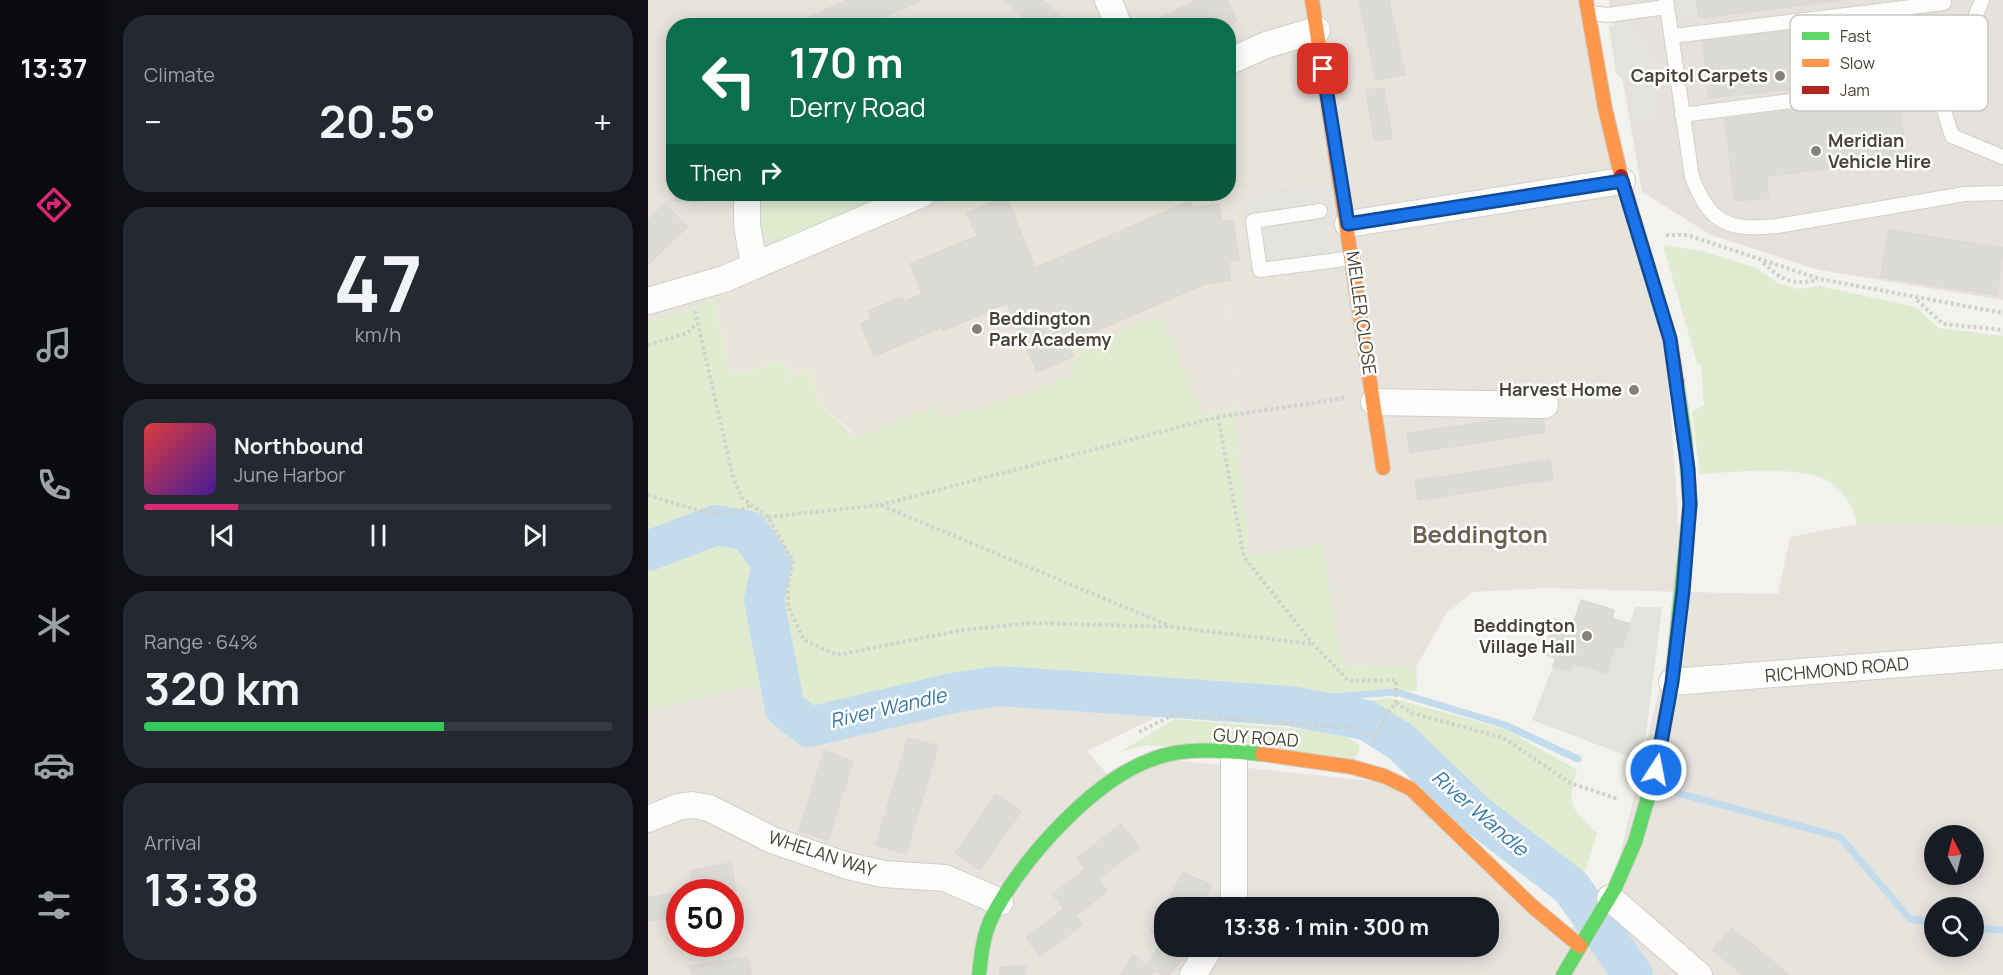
<!DOCTYPE html>
<html lang="en">
<head>
<meta charset="utf-8">
<style>
  body { margin:0; font-family:Manrope,sans-serif; background:#242831; color:#f1f3f6; height:100vh; display:flex; flex-direction:column; font-size:22px; white-space:nowrap }
  * { box-sizing:border-box; margin:0 }
  p { font-size:20px; color:#9ea1a6 }
  .icon { flex:none; width:33px; height:33px; fill:none; stroke:currentColor; stroke-width:2; stroke-linecap:round; stroke-linejoin:round }
  .map { position:relative; flex:1; overflow:hidden }
  .details { display:flex; flex-direction:column; gap:15px; padding:15px; background:#0d0f14; width:540px }
  .details>* { flex:none }
  .top-card { position:absolute; left:18px; top:18px; width:570px; height:183px; border-radius:24px; box-shadow:0 3px 15px #0003; background:#0b6e4f; color:#fff; overflow:hidden }
  .needle { width:39px; rotate:353deg }
  .controls { position:absolute; left:1276px; top:825px; display:grid; gap:12px }
  .controls a { display:grid; place-items:center; width:60px; height:60px; border-radius:50%; background:#171b24; box-shadow:0 3px 15px #0003; font-size:30px }
  .speed { position:absolute; left:18px; top:879px; display:flex; gap:12px; font-size:30px; font-weight:700; text-align:center }
  .speed>* { display:grid; place-content:center; width:78px; height:78px; border-radius:50%; background:#171b24; box-shadow:0 3px 15px #0003; line-height:1 }
  .speed .limit { border:9px solid #d22; background:#fff; color:#111 }
  .pin { position:absolute; display:grid; place-items:center; width:51px; height:51px; color:#fff; margin:-26px; border-radius:12px; box-shadow:0 3px 9px #0006 }
  .me { position:absolute; width:66px; margin:-33px; rotate:11deg; stroke-linejoin:round; filter:drop-shadow(0 0 4px #0008) }
  .turn { display:flex; align-items:center; gap:21px; height:126px; padding:0 24px; font-size:27px }
  .turn .icon { width:78px; height:78px; stroke-width:2.5 }
  .turn b { display:block; font-size:42px; line-height:51px }
  .then { display:flex; align-items:center; height:57px; padding:0 24px; background:#0003; gap:12px; font-size:22px }
  .big { font-size:45px; font-weight:700; line-height:1.1 }
  .details .tile { flex:1; display:flex; flex-direction:column; justify-content:center; gap:9px; min-width:0; padding:0 21px; border-radius:24px; background:#242831 }
  .details .dial { align-items:center; gap:0 }
  .dial b { font-size:78px; line-height:1 }
  .song { display:flex; align-items:center; gap:18px }
  .cover { width:72px; height:72px; border-radius:9px; background:linear-gradient(135deg,hsl(0 70% 55%),hsl(260 70% 35%)) }
  .played { height:6px; border-radius:3px; background:linear-gradient(90deg,#db2777 20%,#363941 20%) }
  .keys { display:flex; justify-content:space-around; direction:ltr }
  .heat { display:flex; justify-content:space-between; align-items:center; font-size:33px; direction:ltr }
  .charge { height:9px; border-radius:4px; background:linear-gradient(90deg,#34c759 64%,#363941 0) }
  .trip { position:absolute; left:506px; top:897px; width:345px; height:60px; border-radius:24px; background:#171b24; box-shadow:0 3px 15px #0003; font-weight:700; line-height:60px; text-align:center }
  main { display:flex; flex:1; min-height:0 }
  .tab-bar { display:flex; flex-direction:column; width:108px; justify-content:space-around; align-items:center; background:#090b0e; color:#9ea1a6 }
  .tab-bar .icon { width:42px; height:42px }
  .tab-bar .on { color:#db2777 }
  .tab-bar b { font-size:27px; color:#f1f3f6 }
  .map>svg:first-child { display:block }
  .residential { fill:#e7e3dd; fill-rule:evenodd }
  .industrial { fill:#e5e2de }
  .education { fill:#e9e5da }
  .green { fill:#e0ebd0 }
  .parking { fill:#e5e3df }
  .lines { fill:none; stroke-linecap:round; stroke-linejoin:round }
  .stream { stroke:#c2dced; stroke-width:7 }
  .river { stroke:#c2dced; stroke-width:40 }
  .building { fill:#dddbd6; stroke:#dbd9d4; stroke-width:1.5 }
  .lane-casing { stroke:#d1cfcc; stroke-width:16 }
  .street-casing { stroke:#d1cfcc; stroke-width:28 }
  .fast-casing { stroke:#d2cfc6; stroke-width:16 }
  .slow-casing { stroke:#d2cfc6; stroke-width:16 }
  .jam-casing { stroke:#d2cfc6; stroke-width:16 }
  .path { stroke:#d3d1cc; stroke-width:4; stroke-dasharray:3 3; stroke-linecap:butt }
  .lane { stroke:#fdfdfc; stroke-width:14 }
  .street { stroke:#fdfdfc; stroke-width:26 }
  .fast { stroke:#63d668; stroke-width:14 }
  .slow { stroke:#ff974d; stroke-width:14 }
  .jam { stroke:#b3261e; stroke-width:14 }
  .route-casing { stroke:#114b97; stroke-width:15 }
  .route { stroke:#1a73e8; stroke-width:10 }
  .poi-dot { fill:#848179; stroke:#fff; stroke-width:2 }
  .labels { text-anchor:middle; stroke-width:5; stroke-linejoin:round; paint-order:stroke }
  .poi-label { font-size:18px; font-weight:bold; fill:#49443a; stroke:#fff; text-anchor:end }
  .street-label { font-size:18px; fill:#49443a; stroke:#fff }
  .water-label { font-size:20px; font-style:italic; fill:#3678a8; stroke:#fff }
  .district-label { font-size:24px; font-weight:bold; fill:#6c6152; stroke:#fff }
  .key { fill:#fff; stroke:#c8c7c4; stroke-width:1.5 }
  .key-label { font-size:16px; fill:#49443a }
</style>
</head>
<body>
<main>
<nav class="tab-bar">
<b>13:37</b>
<svg class="icon on" aria-label="directions" viewBox="0 0 24 24"><path d="M12 3l9 9-9 9-9-9zM9 14v-3h6M13 9l2 2-2 2"/></svg>
<svg class="icon" aria-label="music" viewBox="0 0 24 24"><path d="M9 18V5l10-2v13"/><circle cx="6" cy="18" r="3"/><circle cx="16" cy="16" r="3"/></svg>
<svg class="icon" aria-label="phone" viewBox="0 0 24 24"><path d="M5 4h4l2 5-3 2q2 4 5 5l2-3 5 2v4C11 20 4 13 5 4z"/></svg>
<svg class="icon" aria-label="climate" viewBox="0 0 24 24"><path d="M12 3v18M4 7l16 10M4 17L20 7"/></svg>
<svg class="icon" aria-label="car" viewBox="0 0 24 24"><path d="M5 17H2v-5l4-1 3-4h7l3 4 3 1v5h-3M9 17h6M6 11h13"/><circle cx="7" cy="17" r="2"/><circle cx="17" cy="17" r="2"/></svg>
<svg class="icon" aria-label="filters" viewBox="0 0 24 24"><path d="M4 7h16M4 17h16"/><circle cx="9" cy="7" r="2"/><circle cx="15" cy="17" r="2"/></svg>
</nav>
<section class="details">
<div class="tile"><p>Climate</p>
<div class="heat"><a>−</a><b class="big">20.5°</b><a>+</a></div>
</div>
<div class="tile dial"><b>47</b><p>km/h</p></div>
<div class="tile">
<div class="song"><i class="cover"></i><div><b>Northbound</b><p>June Harbor</p></div></div>
<div class="played"></div>
<div class="keys"><svg class="icon" aria-label="previous" viewBox="0 0 24 24"><path d="M18 5L8 12l10 7zM5 5v14"/></svg><svg class="icon" aria-label="pause" viewBox="0 0 24 24"><path d="M8 5v14M16 5v14"/></svg><svg class="icon" aria-label="next" viewBox="0 0 24 24"><path d="M6 5l10 7-10 7zM19 5v14"/></svg></div>
</div>
<div class="tile"><p>Range · 64%</p><b class="big">320 km</b><div class="charge"></div></div>
<div class="tile"><p>Arrival</p><b class="big">13:38</b></div>
</section>
<div class="map">
<svg width="1355" height="975" viewBox="0 0 1355 975">
  <rect width="100%" height="100%" fill="#f3f2ee"/>
  <!-- residential -->
  <path class="residential" d="M0,0h938l78,315 19,277 95,2 12,-57 67,-13 146,2v449h-1355v-265l107,-24 54,41 144,-34 46,-7 190,15 -102,50 25,29 40,-22 248,26 164,150 46,-36 72,-306 -134,-4 -76,4 -26,22 -30,53 -73,-2 -20,-121 -73,12 -15,-148 10,-3 -18,-118 108,-16 -14,-93 -103,18v-2h10v-168h-554v168h289l-249,103 -30,15 -36,10zM1287,836h39v38h-39zM32,892h50v52h-50zM516,908h324v38h-324zM1287,908h39v38h-39z"/>
  <!-- industrial -->
  <polygon class="industrial" points="961,0 1355,0 1355,300 1171,270 1063,235 994,192"/>
  <!-- education -->
  <polygon class="education" points="673,178 688,271 579,288 597,405 236,493 202,430 171,404 163,373 140,377 136,361 82,375 66,297 315,194 570,194 570,196"/>
  <!-- green -->
  <g class="green">
    <polygon points="107,194 250,194 135,242 122,240 109,228"/>
    <path d="M1015,245l39,6 54,17 22,15 20,6 22,-3 95,21 24,21 64,8v190l-146,-2c-4,-19 -16,-38 -35,-46 -29,-12 -90,-6 -122,-4l-8,-63 12,-5 -3,-41 -4,-2z"/>
    <polygon points="66,297 82,375 136,361 140,377 163,373 171,404 208,438 289,406 294,418 344,405 423,377 426,373 423,362 431,359 428,351 512,315 556,415 587,408 602,556 675,544 695,665 768,667 769,690 685,697 642,706 351,686 305,693 161,727 107,686 0,710 0,322 36,312"/>
    <path d="M743,698l114,31 72,41c-11,35 -6,39 20,63l-15,48 -120,-90 -76,-76 -45,-11z"/>
    <polygon points="527,719 691,732 712,746 707,759 498,745 472,752"/>
  </g>
  <!-- parking -->
  <g class="parking">
    <polygon points="1019,0 1049,0 1051,18 1021,23"/>
    <polygon points="985,25 1003,40 1012,120 987,122 982,85 968,74 961,26"/>
    <polygon points="673,183 686,268 606,280 593,197"/>
    <polygon points="987,607 1014,607 998,734 990,760 884,720 905,666 922,671 925,663 958,673 967,646 974,648"/>
  </g>
  <g class="lines">
    <!-- stream -->
    <g class="stream">
      <polyline points="642,706 685,697 748,692 857,725 930,759"/>
      <polyline points="1015,789 1192,837 1262,919 1287,923"/>
      <polyline points="1326,928 1355,930"/>
    </g>
    <!-- river -->
    <polyline class="river" points="0,551 68,525 101,531 124,564 116,600 137,708 161,727 305,693 351,686 642,706 718,720 753,742 828,814 923,887 985,975"/>
  </g>
  <!-- building -->
  <g class="building">
    <polygon points="200,0 274,0 215,26 141,26"/>
    <polygon points="357,0 395,0 417,21 412,26 383,26"/>
    <polygon points="550,0 579,0 589,21 578,26 495,26"/>
    <polygon points="711,0 741,0 757,75 728,80"/>
    <polygon points="1049,0 1194,0 1051,18"/>
    <polygon points="1199,21 1203,53 1058,70 1053,37"/>
    <polygon points="1203,53 1206,82 1061,98 1058,70"/>
    <polygon points="736,88 744,138 727,141 718,90"/>
    <polygon points="1251,97 1258,159 1118,176 1121,198 1087,201 1077,119"/>
    <polygon points="27,194 54,194 53,201 27,201"/>
    <polygon points="359,196 387,268 542,201 544,208 571,204 574,222 585,220 591,260 580,262 583,280 557,284 420,343 426,356 389,372 359,303 295,331 294,327 226,356 213,324 223,319 220,311 254,297 256,302 274,294 262,264 329,236 319,213"/>
    <polygon points="17,204 39,227 0,264 0,220"/>
    <polygon points="1240,230 1355,248 1349,295 1233,277"/>
    <polygon points="894,413 897,432 762,453 759,434"/>
    <polygon points="902,460 905,479 770,500 767,481"/>
    <polygon points="933,600 966,610 964,618 982,624 974,648 967,646 958,673 925,663 922,671 905,666 908,658 895,653 907,619 925,625"/>
    <polygon points="260,738 290,746 258,854 228,845"/>
    <polygon points="176,751 205,761 180,840 151,831"/>
    <polygon points="348,794 373,811 332,870 308,853"/>
    <polygon points="473,824 491,848 450,879 459,891 427,916 434,925 392,956 378,938 416,909 405,894 438,869 429,858"/>
    <polygon points="83,863 89,898 82,900 82,892 46,892 42,870"/>
    <polygon points="535,873 564,885 552,908 516,908"/>
    <polygon points="28,893 32,916 0,921 0,898"/>
    <polygon points="516,908 516,946 545,948 521,975 514,975 510,970 502,975 473,975 485,955 499,966 515,939 503,930"/>
    <polygon points="1084,928 1141,975 1095,975 1065,950"/>
    <polygon points="100,957 103,975 44,975 42,966"/>
    <polygon points="378,966 378,975 352,975 352,967"/>
  </g>
  <g class="lines">
    <defs>
      <g id="lane">
        <path d="M1018,0l26,177c18,47 36,54 85,49l188,-32 38,-1"/>
        <polyline points="1334,0 1293,100 1304,136 1355,157"/>
        <polyline points="941,13 960,15 1018,7"/>
        <polyline points="1025,36 1296,3"/>
        <polyline points="1034,115 1228,90 1224,61"/>
        <polyline points="672,211 605,221 612,270 705,258"/>
      </g>
      <g id="street">
        <polyline points="460,0 471,26"/>
        <polyline points="580,62 618,45 669,30"/>
        <polyline points="99,194 99,225 106,265"/>
        <polyline points="700,224 974,181"/>
        <polyline points="0,301 76,279 274,194"/>
        <polyline points="726,402 897,405"/>
        <polyline points="1024,682 1355,656"/>
        <polyline points="0,819 30,807 44,805 61,808 124,840 200,866 235,874 297,878 352,902"/>
        <polyline points="962,898 1051,975"/>
        <polyline points="586,908 586,753"/>
        <polyline points="545,975 563,946"/>
      </g>
      <g id="fast">
        <path d="M331,975c2,-19 4,-40 13,-58 28,-56 101,-137 161,-158 33,-13 74,-8 109,-5"/>
        <polyline points="915,975 967,888 987,842 1008,770 1024,682 1042,504 1037,438 1029,383"/>
      </g>
      <g id="slow">
        <polyline points="664,0 735,468"/>
        <polyline points="938,0 957,108 973,176"/>
        <polyline points="614,754 704,767 736,776 763,789 884,906 932,946"/>
      </g>
      <polyline id="jam" points="973,176 1022,339 1029,383"/>
    </defs>
    <!-- lane casing -->
    <use href="#lane" class="lane-casing"/>
    <!-- street casing -->
    <use href="#street" class="street-casing"/>
    <!-- fast casing -->
    <use href="#fast" class="fast-casing"/>
    <!-- slow casing -->
    <use href="#slow" class="slow-casing"/>
    <!-- jam casing -->
    <use href="#jam" class="jam-casing"/>
    <!-- path -->
    <g class="path">
      <polyline points="1018,235 1039,235 1172,279 1355,313"/>
      <path d="M1115,263c21,18 27,22 55,17"/>
      <polyline points="1269,300 1295,324 1355,330"/>
      <polyline points="47,311 85,477 94,498 120,517 145,561 140,584 140,606 156,640 189,655 315,630 384,623 525,627 665,644"/>
      <polyline points="0,345 39,333 50,323"/>
      <polyline points="570,417 596,557 665,644 701,681 748,680 748,703 738,715 724,745"/>
      <path d="M0,495c31,9 72,28 103,10"/>
      <polyline points="232,505 570,417 697,398"/>
      <polyline points="120,517 232,505 522,626"/>
      <polyline points="748,703 764,713 856,738 922,783 970,799"/>
      <polyline points="491,732 527,714 704,728 726,738"/>
    </g>
    <!-- lane -->
    <use href="#lane" class="lane"/>
    <!-- street -->
    <use href="#street" class="street"/>
    <!-- fast -->
    <use href="#fast" class="fast"/>
    <!-- slow -->
    <use href="#slow" class="slow"/>
    <!-- jam -->
    <use href="#jam" class="jam"/>
  </g>
  <g class="lines">
    <defs>
      <polyline id="route" points="675,69 700,224 974,181 1022,339 1040,469 1042,504 1035,592 1024,682 1008,770"/>
    </defs>
    <!-- route casing -->
    <use href="#route" class="route-casing"/>
    <!-- route -->
    <use href="#route" class="route"/>
  </g>
  <!-- markers -->
  <g class="poi-dot">
    <circle cx="1132" cy="76" r="6"/>
    <circle cx="1168" cy="151" r="6"/>
    <circle cx="329" cy="329" r="6"/>
    <circle cx="986" cy="390" r="6"/>
    <circle cx="939" cy="636" r="6"/>
  </g>
  <g class="labels">
    <!-- poi labels -->
    <g class="poi-label">
      <text x="1120" y="82">Capitol Carpets</text>
      <text x="1180" y="147" text-anchor="start">Meridian<tspan x="1180" dy="21">Vehicle Hire</tspan></text>
      <text x="341" y="325" text-anchor="start">Beddington<tspan x="341" dy="21">Park Academy</tspan></text>
      <text x="974" y="396">Harvest Home</text>
      <text x="927" y="632">Beddington<tspan x="927" dy="21">Village Hall</tspan></text>
    </g>
    <!-- street labels -->
    <g class="street-label">
      <text transform="translate(713 313) rotate(82)" y="6">MELLER CLOSE</text>
      <text transform="translate(1189 670) rotate(-5)" y="6">RICHMOND ROAD</text>
      <text transform="translate(608 738) rotate(4)" y="6">GUY ROAD</text>
      <text transform="translate(174 854) rotate(18)" y="6">WHELAN WAY</text>
    </g>
    <!-- water labels -->
    <g class="water-label">
      <text transform="translate(240 708) rotate(-13)" y="7">River Wandle</text>
      <text transform="translate(832 813) rotate(41)" y="7">River Wandle</text>
    </g>
    <!-- district labels -->
    <g class="district-label">
      <text x="832" y="543">Beddington</text>
    </g>
  </g>
  <!-- legend -->
  <rect x="1142" y="15" width="198" height="96" rx="9" class="key"/>
  <rect x="1154" y="32" width="27" height="8" fill="#63d668"/>
  <rect x="1154" y="59" width="27" height="8" fill="#ff974d"/>
  <rect x="1154" y="86" width="27" height="8" fill="#b3261e"/>
  <g class="key-label">
    <text x="1192" y="42">Fast</text>
    <text x="1192" y="69">Slow</text>
    <text x="1192" y="96">Jam</text>
  </g>
</svg>
<div class="controls">
<a><svg class="needle" viewBox="-14 -14 28 28"><path d="M0-13l5 13h-10z" fill="#e53935"/><path d="M0 13l5-13h-10z" fill="#9ea1a6"/></svg></a>
<a><svg class="icon" aria-label="search" viewBox="0 0 24 24"><circle cx="10" cy="10" r="6"/><path d="M15 15l6 6"/></svg></a>
</div>
<div class="speed"><div class="limit">50</div></div>
<div class="pin" style="left:675px;top:69px;background:#d93025"><svg class="icon" aria-label="arrive" viewBox="0 0 24 24"><path d="M6 21V4h12l-3 4 3 4H6"/></svg></div>
<svg class="me" style="left:1008px;top:770px" viewBox="-20 -20 40 40"><circle r="17" fill="#1a73e8" stroke="#fff" stroke-width="3"/><path d="M0-11L8 9 0 5-8 9z" fill="#fff"/></svg>
<div class="trip">13:38 · 1 min · 300 m</div>
<div class="top-card">
<div class="turn"><svg class="icon" aria-label="left" viewBox="0 0 24 24"><path d="M17 20v-9H6M10 6l-5 5 5 5"/></svg><div><b>170 m</b>Derry Road</div></div>
<div class="then">Then<svg class="icon" aria-label="right" viewBox="0 0 24 24"><path d="M7 20v-9h11M14 6l5 5-5 5"/></svg></div>
</div>
</div>
</main>
</body>
</html>
